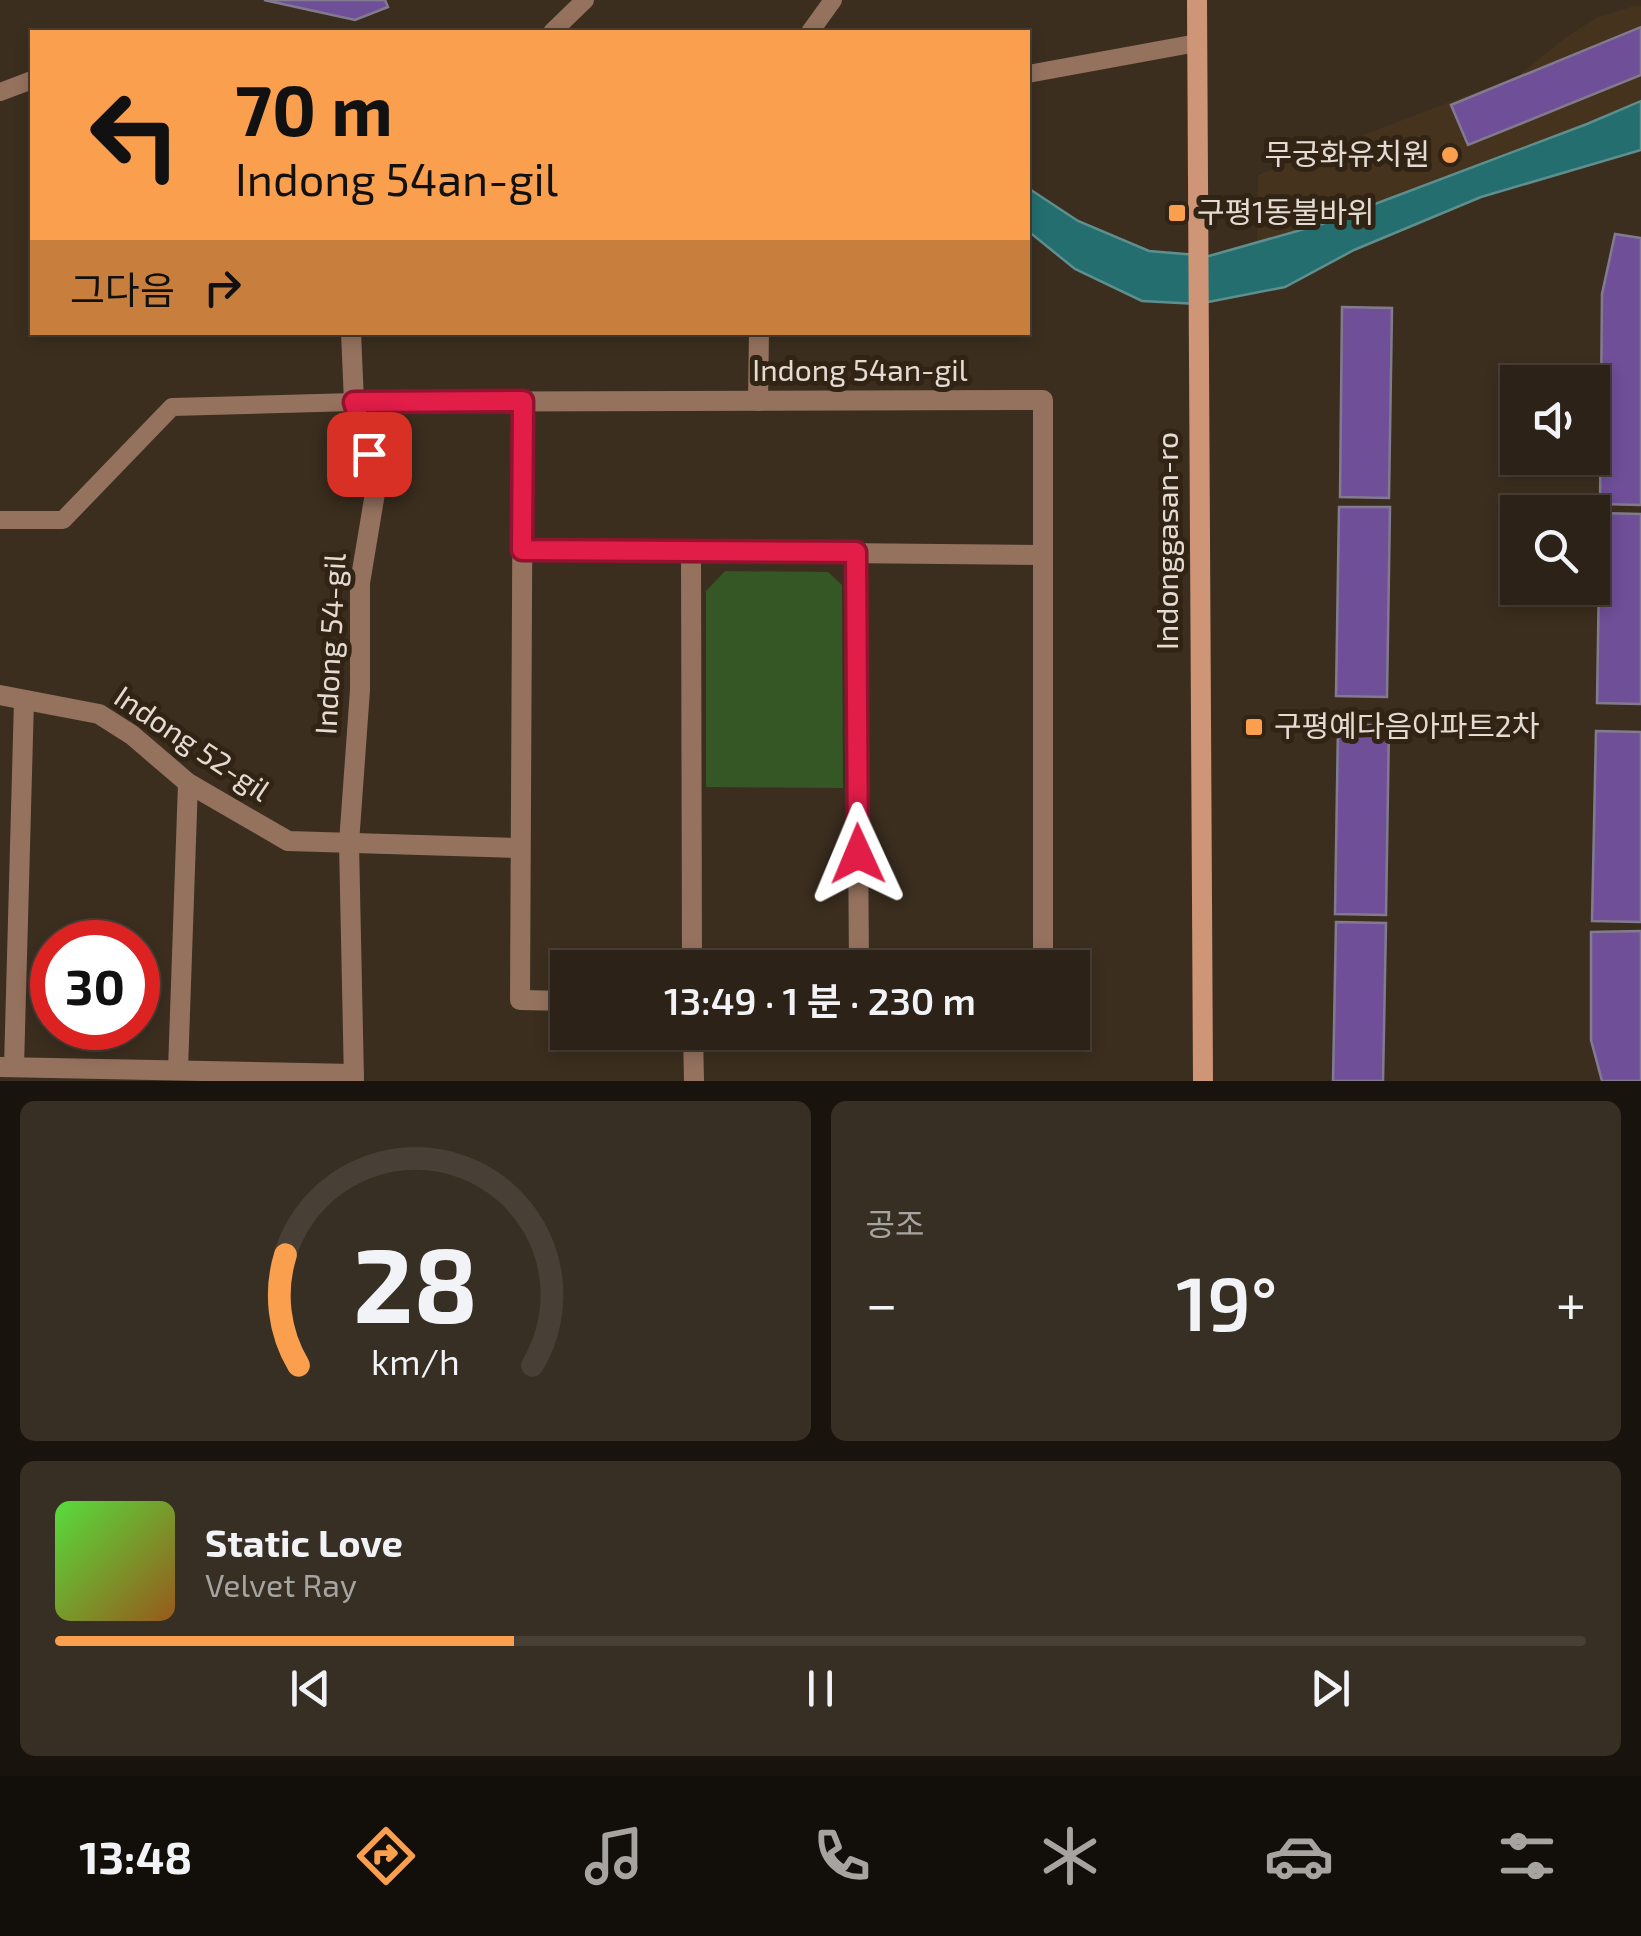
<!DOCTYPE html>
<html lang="ko">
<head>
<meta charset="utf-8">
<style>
  body { margin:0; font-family:"Exo 2","Noto Sans KR",sans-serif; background:#382f24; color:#f1f3f6; height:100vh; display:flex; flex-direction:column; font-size:38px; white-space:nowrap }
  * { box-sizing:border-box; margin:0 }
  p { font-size:32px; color:#a6a4a1 }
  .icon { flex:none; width:55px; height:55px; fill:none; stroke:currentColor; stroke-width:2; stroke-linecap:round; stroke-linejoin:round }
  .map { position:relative; height:1081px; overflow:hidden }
  .drawer { display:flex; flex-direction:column; gap:20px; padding:20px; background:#18130d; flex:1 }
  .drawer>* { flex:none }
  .banner { position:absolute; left:30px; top:30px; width:1000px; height:305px; border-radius:0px; box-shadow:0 5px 15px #0003,0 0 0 2px #483f36; background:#fa9f4e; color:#111; overflow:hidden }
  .tools { position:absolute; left:1500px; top:365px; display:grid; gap:20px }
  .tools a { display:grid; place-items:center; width:110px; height:110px; border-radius:0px; background:#2c2217; box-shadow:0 5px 15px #0003,0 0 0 2px #483f36; font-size:50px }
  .speed { position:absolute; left:30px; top:920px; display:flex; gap:20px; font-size:50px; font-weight:700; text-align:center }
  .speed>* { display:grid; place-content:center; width:130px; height:130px; border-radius:50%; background:#2c2217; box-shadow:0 5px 15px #0003,0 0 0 2px #483f36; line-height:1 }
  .speed .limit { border:15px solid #d22; background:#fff; color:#111 }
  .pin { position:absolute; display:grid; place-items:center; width:85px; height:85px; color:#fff; margin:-42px; border-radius:20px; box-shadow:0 5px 15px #0006 }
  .me { position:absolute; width:110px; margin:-55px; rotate:359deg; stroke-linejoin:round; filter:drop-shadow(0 0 8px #0008) }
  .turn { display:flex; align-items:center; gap:35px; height:210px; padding:0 40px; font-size:45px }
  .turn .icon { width:130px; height:130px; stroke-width:2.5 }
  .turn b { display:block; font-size:70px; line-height:85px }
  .then { display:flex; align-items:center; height:95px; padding:0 40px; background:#0003; gap:20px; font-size:38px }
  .big { font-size:75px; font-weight:600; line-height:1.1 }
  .drawer .card { flex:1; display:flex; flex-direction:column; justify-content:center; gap:15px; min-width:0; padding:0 35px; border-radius:15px; background:#382f24 }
  .drawer .dial { align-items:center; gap:0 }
  .dial svg { height:260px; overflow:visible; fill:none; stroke:#483f36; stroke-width:7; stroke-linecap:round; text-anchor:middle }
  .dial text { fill:#f1f3f6; stroke:none }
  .song { display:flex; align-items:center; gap:30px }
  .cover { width:120px; height:120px; border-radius:15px; background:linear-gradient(135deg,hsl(110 70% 55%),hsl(30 70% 35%)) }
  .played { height:10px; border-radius:5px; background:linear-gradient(90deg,#fa9f4e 30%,#483f36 30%) }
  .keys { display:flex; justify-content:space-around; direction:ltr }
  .heat { display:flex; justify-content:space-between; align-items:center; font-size:55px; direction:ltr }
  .drawer .tiles { flex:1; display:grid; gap:20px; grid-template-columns:1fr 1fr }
  .card:last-child { grid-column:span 2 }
  .trip { position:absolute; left:550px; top:950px; width:540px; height:100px; border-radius:0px; background:#2c2217; box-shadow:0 5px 15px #0003,0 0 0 2px #483f36; font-weight:600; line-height:100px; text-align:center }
  .menu { display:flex; height:160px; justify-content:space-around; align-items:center; background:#120e09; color:#a6a4a1 }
  .menu .icon { width:70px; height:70px }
  .menu .selected { color:#fa9f4e }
  .menu b { font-size:45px; color:#f1f3f6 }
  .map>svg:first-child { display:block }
  .built { fill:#45331e }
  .green { fill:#355625 }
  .water { fill:#246e70; stroke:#5e8f8d; stroke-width:2.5 }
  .building { fill:#6f4f98; stroke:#827b8f; stroke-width:2.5 }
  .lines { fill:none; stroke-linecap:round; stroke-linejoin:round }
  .service { stroke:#95725e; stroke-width:18 }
  .minor { stroke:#95725e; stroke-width:20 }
  .secondary { stroke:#ce9677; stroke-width:20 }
  .route-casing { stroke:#92132f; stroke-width:25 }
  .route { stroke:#e11d48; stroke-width:18 }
  .poi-dot { fill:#fa9f4e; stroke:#312415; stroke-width:4 }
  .labels { text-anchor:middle; stroke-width:10; stroke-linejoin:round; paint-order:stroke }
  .poi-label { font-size:30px; fill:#e4dbd2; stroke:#312415; text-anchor:start }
  .street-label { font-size:30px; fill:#e4dbd2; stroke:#312415 }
</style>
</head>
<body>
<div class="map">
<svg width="1641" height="1081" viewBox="0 0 1641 1081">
  <rect width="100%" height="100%" fill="#3b2e1f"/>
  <!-- built -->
  <polygon class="built" points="1634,6 1641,6 1641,134 1256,282 1258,175 1518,76 1565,38 1596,18"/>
  <!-- green -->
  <polygon class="green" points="725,571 828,572 842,585 843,788 706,787 706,591"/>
  <!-- water -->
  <polygon class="water" points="1641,101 1641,150 1481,197 1354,250 1285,287 1198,304 1142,301 1075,269 1028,231 1028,188 1078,221 1149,251 1209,256 1322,224 1587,124"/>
  <!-- building -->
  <g class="building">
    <polygon points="264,0 385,0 388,7 355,20"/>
    <polygon points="1641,27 1641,75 1468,145 1451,105"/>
    <polygon points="1615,234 1641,238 1641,505 1600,504 1602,294"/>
    <polygon points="1342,307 1392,308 1389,498 1340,497"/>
    <polygon points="1339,507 1390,507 1387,697 1336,696"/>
    <polygon points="1600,513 1641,514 1641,704 1597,703"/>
    <polygon points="1338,725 1389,725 1386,915 1335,914"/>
    <polygon points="1596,731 1641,732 1641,922 1592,921"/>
    <polygon points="1336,922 1386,923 1383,1081 1333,1081"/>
    <polygon points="1641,931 1641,1081 1602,1081 1591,1040 1591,932"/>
  </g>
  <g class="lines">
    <!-- service -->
    <g class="service">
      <polyline points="552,32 585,0"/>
      <polyline points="810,32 833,0"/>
      <polyline points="1028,74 1197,43"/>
      <polyline points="0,92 32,80"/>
      <polyline points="0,520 63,520 172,407 354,402"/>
    </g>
    <!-- minor -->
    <g class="minor">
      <polyline points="351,332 354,402 377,481 360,583 360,690 349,843 354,1081"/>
      <polyline points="523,401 520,1000 568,1001"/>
      <polyline points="758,401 759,332"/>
      <polyline points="354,402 1043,400 1043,968"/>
      <polyline points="522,550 1043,555"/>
      <polyline points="691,550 692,968"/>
      <polyline points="856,552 859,968"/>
      <polyline points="0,695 99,714 132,735 188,783 288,841 520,848"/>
      <polyline points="693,1032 694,1081"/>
      <polyline points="0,1067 354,1074"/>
      <polyline points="14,1067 24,700"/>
      <polyline points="178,1070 188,783"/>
    </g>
    <!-- secondary -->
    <polyline class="secondary" points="1197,0 1203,1081"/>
  </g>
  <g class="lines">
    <defs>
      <polyline id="route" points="369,454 354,402 523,401 522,550 856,552 858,854"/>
    </defs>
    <!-- route casing -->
    <use href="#route" class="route-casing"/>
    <!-- route -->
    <use href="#route" class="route"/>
  </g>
  <!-- markers -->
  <g class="poi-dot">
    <circle cx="1450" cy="155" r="10"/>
    <rect x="1167" y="203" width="20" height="20" rx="5"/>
    <rect x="1244" y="717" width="20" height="20" rx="5"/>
  </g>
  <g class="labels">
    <!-- poi labels -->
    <g class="poi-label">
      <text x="1430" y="165" text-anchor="end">무궁화유치원</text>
      <text x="1197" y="223">구평1동불바위</text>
      <text x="1274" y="737">구평예다음아파트2차</text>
    </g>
    <!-- street labels -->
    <g class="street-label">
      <text x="860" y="381">Indong 54an-gil</text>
      <text transform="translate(1168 541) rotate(-90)" y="10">Indonggasan-ro</text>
      <text transform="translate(331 644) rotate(-87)" y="10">Indong 54-gil</text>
      <text transform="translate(192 744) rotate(34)" y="10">Indong 52-gil</text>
    </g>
  </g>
</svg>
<div class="tools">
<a><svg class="icon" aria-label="sound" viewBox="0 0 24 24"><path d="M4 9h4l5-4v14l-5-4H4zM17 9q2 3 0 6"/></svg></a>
<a><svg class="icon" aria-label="search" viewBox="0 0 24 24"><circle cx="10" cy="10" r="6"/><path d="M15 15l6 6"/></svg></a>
</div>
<div class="speed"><div class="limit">30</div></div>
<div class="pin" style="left:369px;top:454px;background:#d93025"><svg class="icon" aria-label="arrive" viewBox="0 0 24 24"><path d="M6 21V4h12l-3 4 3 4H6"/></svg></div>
<svg class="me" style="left:858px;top:854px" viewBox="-20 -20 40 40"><path d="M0-17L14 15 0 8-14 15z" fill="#e11d48" stroke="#fff" stroke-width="4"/></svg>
<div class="trip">13:49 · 1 분 · 230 m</div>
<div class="banner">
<div class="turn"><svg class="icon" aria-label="left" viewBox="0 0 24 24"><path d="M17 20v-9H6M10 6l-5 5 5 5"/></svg><div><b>70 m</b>Indong 54an-gil</div></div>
<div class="then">그다음<svg class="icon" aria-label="right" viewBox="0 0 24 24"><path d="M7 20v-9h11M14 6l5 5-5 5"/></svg></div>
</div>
</div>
<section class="drawer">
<div class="tiles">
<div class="card dial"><svg viewBox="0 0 100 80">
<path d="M14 69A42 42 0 1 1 86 69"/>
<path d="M14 69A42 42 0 0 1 10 35" stroke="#fa9f4e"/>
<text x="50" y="56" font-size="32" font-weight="700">28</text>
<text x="50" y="72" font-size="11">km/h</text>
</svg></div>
<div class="card"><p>공조</p>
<div class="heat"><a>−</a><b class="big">19°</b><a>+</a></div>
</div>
<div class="card">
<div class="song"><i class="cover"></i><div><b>Static Love</b><p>Velvet Ray</p></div></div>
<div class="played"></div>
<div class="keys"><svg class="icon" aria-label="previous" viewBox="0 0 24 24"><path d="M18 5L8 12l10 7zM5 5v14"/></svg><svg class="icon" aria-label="pause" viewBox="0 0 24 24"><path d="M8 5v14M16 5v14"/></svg><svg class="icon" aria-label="next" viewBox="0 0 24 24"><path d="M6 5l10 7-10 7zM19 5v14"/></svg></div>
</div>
</div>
</section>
<nav class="menu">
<b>13:48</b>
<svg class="icon selected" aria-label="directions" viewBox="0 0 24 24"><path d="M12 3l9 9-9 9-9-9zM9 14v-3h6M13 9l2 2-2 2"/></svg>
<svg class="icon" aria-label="music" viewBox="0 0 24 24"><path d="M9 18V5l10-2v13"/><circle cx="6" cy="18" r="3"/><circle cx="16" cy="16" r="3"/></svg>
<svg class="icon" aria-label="phone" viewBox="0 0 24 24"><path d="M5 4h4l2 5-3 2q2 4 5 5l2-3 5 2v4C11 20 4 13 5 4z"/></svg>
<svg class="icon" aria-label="climate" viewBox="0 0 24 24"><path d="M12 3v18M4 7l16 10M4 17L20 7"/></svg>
<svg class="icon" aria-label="car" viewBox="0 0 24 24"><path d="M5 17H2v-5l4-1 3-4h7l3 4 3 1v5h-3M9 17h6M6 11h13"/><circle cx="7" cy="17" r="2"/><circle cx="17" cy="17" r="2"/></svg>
<svg class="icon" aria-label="filters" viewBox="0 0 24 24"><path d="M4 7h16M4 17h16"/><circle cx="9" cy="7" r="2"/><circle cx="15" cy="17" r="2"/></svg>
</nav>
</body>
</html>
